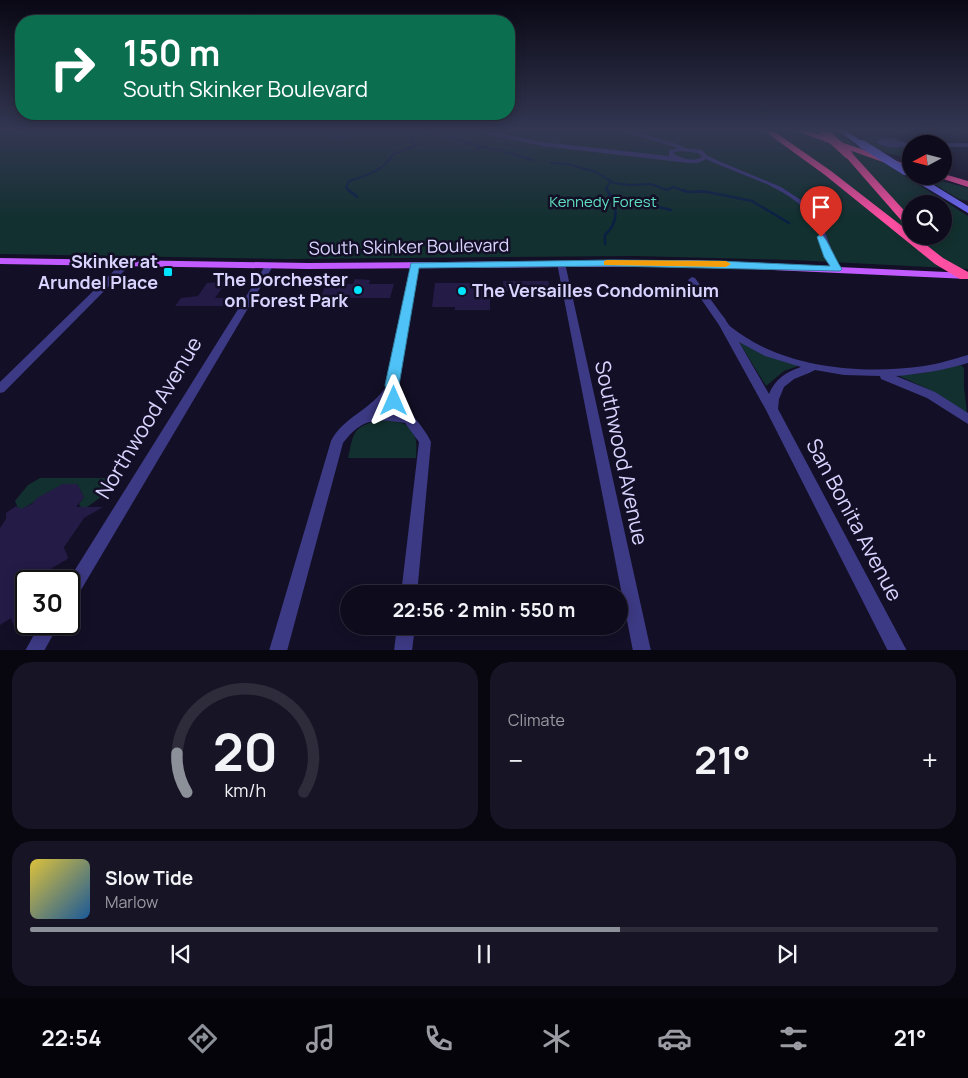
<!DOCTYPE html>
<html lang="en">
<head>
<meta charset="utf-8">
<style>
  body { margin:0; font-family:Manrope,sans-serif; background:#171425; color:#f1f3f6; height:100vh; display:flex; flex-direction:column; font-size:19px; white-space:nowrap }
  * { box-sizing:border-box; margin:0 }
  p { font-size:16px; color:#9b9ba3 }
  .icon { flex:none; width:28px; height:28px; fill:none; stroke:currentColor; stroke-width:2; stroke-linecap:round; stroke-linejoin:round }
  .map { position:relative; height:650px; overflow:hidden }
  .details { display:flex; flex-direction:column; gap:12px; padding:12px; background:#08060f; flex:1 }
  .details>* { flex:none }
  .banner { position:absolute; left:15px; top:15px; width:500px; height:105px; border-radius:20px; box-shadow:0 2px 12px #0003,0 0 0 1px #2e2b3b; background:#0b6e4f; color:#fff; overflow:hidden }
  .needle { width:32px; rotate:263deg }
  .controls { position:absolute; left:902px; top:135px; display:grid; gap:10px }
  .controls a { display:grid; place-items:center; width:50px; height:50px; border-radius:50%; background:#0e0b1c; box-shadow:0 2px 12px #0003,0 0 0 1px #2e2b3b; font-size:25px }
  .speed { position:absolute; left:15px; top:570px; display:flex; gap:10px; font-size:25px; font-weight:700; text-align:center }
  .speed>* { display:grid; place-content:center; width:65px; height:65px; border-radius:50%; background:#0e0b1c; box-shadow:0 2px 12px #0003,0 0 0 1px #2e2b3b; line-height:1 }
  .speed .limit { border:2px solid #111; border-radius:8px; background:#fff; color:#111 }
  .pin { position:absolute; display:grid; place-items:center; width:42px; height:42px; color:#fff; margin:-51px -21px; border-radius:50% 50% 50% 0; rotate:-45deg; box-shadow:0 0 5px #0007 }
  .pin .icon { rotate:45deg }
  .me { position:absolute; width:55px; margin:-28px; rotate:0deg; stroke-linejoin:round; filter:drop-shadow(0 0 4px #0008) }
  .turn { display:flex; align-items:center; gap:18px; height:105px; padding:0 25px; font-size:22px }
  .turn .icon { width:65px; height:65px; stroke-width:2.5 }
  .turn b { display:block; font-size:35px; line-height:42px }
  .big { font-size:38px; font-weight:700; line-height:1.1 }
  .details .widget { flex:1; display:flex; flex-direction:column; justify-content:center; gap:8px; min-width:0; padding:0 18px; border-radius:20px; background:#171425 }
  .details .dial { align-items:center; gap:0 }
  .dial svg { height:130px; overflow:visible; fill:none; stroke:#2e2b3b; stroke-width:7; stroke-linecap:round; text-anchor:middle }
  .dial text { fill:#f1f3f6; stroke:none }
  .song { display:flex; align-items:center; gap:15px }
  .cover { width:60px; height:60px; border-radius:8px; background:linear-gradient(135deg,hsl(50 70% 55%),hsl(210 70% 35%)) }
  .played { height:5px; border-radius:2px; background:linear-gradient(90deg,#8c9099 65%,#2e2b3b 65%) }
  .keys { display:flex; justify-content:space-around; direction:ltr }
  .heat { display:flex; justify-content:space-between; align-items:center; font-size:28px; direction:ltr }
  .details .tiles { flex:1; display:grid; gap:12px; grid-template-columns:1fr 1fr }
  .widget:last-child { grid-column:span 2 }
  .trip { position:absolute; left:340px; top:585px; width:288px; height:50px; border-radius:25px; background:#0e0b1c; box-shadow:0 2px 12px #0003,0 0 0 1px #2e2b3b; font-weight:700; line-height:50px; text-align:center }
  .dock { display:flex; height:80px; justify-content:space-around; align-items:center; background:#06040b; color:#9b9ba3 }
  .dock .icon { width:35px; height:35px }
  .dock .active { color:#8c9099 }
  .dock b { font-size:22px; color:#f1f3f6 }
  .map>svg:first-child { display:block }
  .green { fill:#12302f; fill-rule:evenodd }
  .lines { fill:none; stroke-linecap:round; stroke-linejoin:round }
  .stream-far1 { stroke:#0a1f44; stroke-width:2 }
  .stream { stroke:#0a1f44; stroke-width:2.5 }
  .building { fill:#241b47 }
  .street { fill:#3d3a85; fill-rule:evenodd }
  .secondary { fill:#6f6bff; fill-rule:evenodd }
  .primary { fill:#c25bff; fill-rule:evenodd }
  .highway { fill:#ff4fa3; fill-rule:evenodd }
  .secondary-bridge { stroke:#6f6bff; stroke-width:8 }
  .highway-bridge { stroke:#ff4fa3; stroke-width:9 }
  .route { fill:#4fc3f7; stroke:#337fa1 }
  .slow { fill:#f59e0b }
  .poi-dot { fill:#00e5ff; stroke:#130f26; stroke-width:2 }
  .labels { text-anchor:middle; stroke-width:5; stroke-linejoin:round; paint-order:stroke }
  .far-park-label { font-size:15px; fill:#5fe0c0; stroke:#130f26 }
  .street-label { font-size:18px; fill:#d9d4ff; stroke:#130f26 }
  .poi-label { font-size:18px; font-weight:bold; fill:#d9d4ff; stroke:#130f26; text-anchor:end }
  .near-street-label { font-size:21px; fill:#d9d4ff; stroke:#130f26 }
</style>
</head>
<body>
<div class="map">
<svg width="968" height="651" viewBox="0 0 968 651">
  <rect width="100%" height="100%" fill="#130f26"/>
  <!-- green -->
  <g class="green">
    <path d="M0,130h832l136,86v53l-176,-9 -158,-4 -348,3 -286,-5zM911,204h33v32h-33z"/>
    <polygon points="859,137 895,137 904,142 875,139 874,141 881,144 909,146 911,147 911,159 880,151"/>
    <polygon points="921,176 968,188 968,201 959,199"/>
    <polygon points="739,342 741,342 798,366 784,371 766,386"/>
    <polygon points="961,365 964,368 964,387 967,413 932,391 897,375 922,373"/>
    <path d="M380,420c30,1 39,8 36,38h-68c6,-26 4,-31 32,-38z"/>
    <polygon points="40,478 113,478 101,497 83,510 79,504 84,497 77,484 63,484 19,511 15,501 28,485"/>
  </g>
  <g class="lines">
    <!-- stream-far1 -->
    <g class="stream-far1">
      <polyline points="421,130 495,150 501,149 505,152 533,160"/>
      <polyline points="329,132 334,137 379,132"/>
      <polyline points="385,132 390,130"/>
      <polyline points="475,151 481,146"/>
      <polyline points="551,163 568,164 596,172 614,183 630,185 651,184 667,190 673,187 687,192"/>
      <path d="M350,192l-4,-4 3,-7c16,-5 36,-11 44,-27l22,-8 1,-3 -6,-3 2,-4 -4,-1 -2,-5"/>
      <polyline points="608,192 606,189 610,182"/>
      <polyline points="696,192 705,192"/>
    </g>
    <!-- stream -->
    <g class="stream">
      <polyline points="349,190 357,197"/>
      <polyline points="683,190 689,192 703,191 752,201 789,223"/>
      <polyline points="609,195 671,210"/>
      <path d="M605,244v-9c15,-14 13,-29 2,-45"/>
    </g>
  </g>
  <!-- building -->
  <g class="building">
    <polygon points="355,279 370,280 369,284 394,284 390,298 333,298 333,296 321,296 326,284 353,284"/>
    <polygon points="503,281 548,281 551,291 504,291"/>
    <polygon points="222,282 226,282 215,298 230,298 225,306 175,306 181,298 198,296 207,283"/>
    <polygon points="435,283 485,283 485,285 490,285 490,310 455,310 455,307 432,307"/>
    <polygon points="63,484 77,484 84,497 76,507 103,507 84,518 71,537 64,547 68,558 66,560 52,568 43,581 26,581 26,604 22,606 24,618 13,625 11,618 0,625 0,528 6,519 6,513 16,506 21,509 32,504 37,498"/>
  </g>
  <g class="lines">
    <!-- street -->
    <g class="street">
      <path d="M469,130h12l61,12 127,14v-6l9,-2 -59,-18h9l55,16 1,2 18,2 6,6 13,6 60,25 26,17 14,18 13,34 7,13 -1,2h-6c-11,-17 -12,-38 -23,-54 -22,-31 -72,-42 -105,-58l-8,4h-9l-147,-17zM681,151l17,2 4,4c-9,5 -19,2 -28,-3v-2z"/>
      <polygon points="961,130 968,130 968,134"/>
      <path d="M886,138l27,6h-2v3c-12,0 -26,3 -36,-6z"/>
      <polygon points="944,143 968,143 968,147 944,147 944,144 942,144"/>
      <polygon points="561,260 565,263 651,651 633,651 557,263"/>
      <polygon points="126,261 130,264 129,266 4,392 0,393 0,382 123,262"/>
      <path d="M415,262l4,3 -21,120c3,24 23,35 33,57l-14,152h-16l18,-152 -14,-19c-29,-5 -43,-5 -62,20l-56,208h-18l62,-210c12,-24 42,-32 55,-55l25,-121zM389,400l7,12 -11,-2 -7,2z"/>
      <polygon points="269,263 273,266 75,600 69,602 68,581 265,266"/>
      <path d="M692,277l3,1c9,12 18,25 27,37 3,3 6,10 9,12 51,41 130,48 193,39 15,-2 29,-7 44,-11v8c-24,7 -47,11 -72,13l39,16 33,21v11l-41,-26 -46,-19 -1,-3 -36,-1 -29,-5 -6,3 -15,6 -10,8 -5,12 -1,10 129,242h-19l-122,-241 -47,-85 -31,-45zM739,342l26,14 36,11c-15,5 -26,12 -32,27z"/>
      <polygon points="40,624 59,624 44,651 25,651"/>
      <polygon points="397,626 415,626 412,651 394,651"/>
    </g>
    <!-- secondary -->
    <g class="secondary">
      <polygon points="837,130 845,130 866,144 859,146"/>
      <polygon points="911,174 911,176 919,176 968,206 968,213 910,178 909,176"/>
    </g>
    <!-- primary -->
    <polygon class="primary" points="0,258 308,263 687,260 968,273 968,279 687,266 308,269 0,264"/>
    <!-- highway -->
    <g class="highway">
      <polygon points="763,130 772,130 831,171 911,233 911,236 915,236 943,258 968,272 968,279 960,279 935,264 825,175"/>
      <polygon points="793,130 805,130 911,166 911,172"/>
      <polygon points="848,151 851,152 911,218 911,228 907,227 845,156 844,154"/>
      <polygon points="944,174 968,181 968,187 934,176 944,176"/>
    </g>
    <!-- secondary-bridge -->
    <polyline class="secondary-bridge" points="862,144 905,171"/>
    <!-- highway-bridge -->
    <polyline class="highway-bridge" points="822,130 848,154"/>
  </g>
  <!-- sky -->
  <linearGradient id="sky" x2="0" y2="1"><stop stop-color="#0a0815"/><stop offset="0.59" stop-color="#333752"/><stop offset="1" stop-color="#333752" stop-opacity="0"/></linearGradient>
  <rect width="968" height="221" fill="url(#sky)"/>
  <!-- route -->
  <path class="route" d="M821,234c5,2 15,27 21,35l-2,2 -228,-5 -193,2 -20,117 2,16 -2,3h-10l-4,-19 26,-122 201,-3 107,1 111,5 -6,-9 -7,-20z"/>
  <!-- slow -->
  <polygon class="slow" points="607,260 726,261 731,264 726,267 604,265 604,261"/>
  <!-- markers -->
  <g class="poi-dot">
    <rect x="163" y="267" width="10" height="10" rx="2.5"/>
    <circle cx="358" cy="290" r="5"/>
    <circle cx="462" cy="291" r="5"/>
  </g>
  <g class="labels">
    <!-- far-park labels -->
    <g class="far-park-label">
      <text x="603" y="207">Kennedy Forest</text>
    </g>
    <!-- street labels -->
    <g class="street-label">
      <text transform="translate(409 247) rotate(-1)" y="6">South Skinker Boulevard</text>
    </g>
    <!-- poi labels -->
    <g class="poi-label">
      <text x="158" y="268">Skinker at<tspan x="158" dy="21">Arundel Place</tspan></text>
      <text x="348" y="286">The Dorchester<tspan x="348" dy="21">on Forest Park</tspan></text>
      <text x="472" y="297" text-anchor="start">The Versailles Condominium</text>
    </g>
    <!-- near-street labels -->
    <g class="near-street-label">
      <text transform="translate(149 418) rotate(-59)" y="7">Northwood Avenue</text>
      <text transform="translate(621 453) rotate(78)" y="7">Southwood Avenue</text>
      <text transform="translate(854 520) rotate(62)" y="7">San Bonita Avenue</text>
    </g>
  </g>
</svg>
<div class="controls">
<a><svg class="needle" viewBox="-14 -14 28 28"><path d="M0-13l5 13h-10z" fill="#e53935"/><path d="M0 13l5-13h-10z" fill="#9b9ba3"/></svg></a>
<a><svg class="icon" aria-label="search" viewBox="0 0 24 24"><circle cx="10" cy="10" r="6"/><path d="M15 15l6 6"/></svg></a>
</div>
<div class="speed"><div class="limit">30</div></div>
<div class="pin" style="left:821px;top:237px;background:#d93025"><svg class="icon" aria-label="arrive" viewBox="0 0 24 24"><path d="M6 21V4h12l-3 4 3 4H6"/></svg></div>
<svg class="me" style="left:394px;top:401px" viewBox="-20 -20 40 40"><path d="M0-17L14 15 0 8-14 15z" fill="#4fc3f7" stroke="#fff" stroke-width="4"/></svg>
<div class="trip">22:56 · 2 min · 550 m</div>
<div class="banner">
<div class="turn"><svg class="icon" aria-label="right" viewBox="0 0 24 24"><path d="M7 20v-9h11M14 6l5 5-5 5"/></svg><div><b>150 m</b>South Skinker Boulevard</div></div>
</div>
</div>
<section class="details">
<div class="tiles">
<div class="widget dial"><svg viewBox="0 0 100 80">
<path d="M14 69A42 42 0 1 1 86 69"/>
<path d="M14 69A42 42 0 0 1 8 45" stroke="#8c9099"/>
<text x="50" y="56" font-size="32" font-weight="700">20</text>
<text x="50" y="72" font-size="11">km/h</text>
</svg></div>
<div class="widget"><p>Climate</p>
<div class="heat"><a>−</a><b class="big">21°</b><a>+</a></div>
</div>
<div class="widget">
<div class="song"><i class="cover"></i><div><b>Slow Tide</b><p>Marlow</p></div></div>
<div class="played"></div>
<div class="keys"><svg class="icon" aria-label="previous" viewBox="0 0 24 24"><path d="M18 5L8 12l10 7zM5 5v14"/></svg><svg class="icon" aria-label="pause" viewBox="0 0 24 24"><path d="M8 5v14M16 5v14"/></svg><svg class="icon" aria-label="next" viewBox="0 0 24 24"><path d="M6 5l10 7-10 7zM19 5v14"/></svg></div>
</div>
</div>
</section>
<nav class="dock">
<b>22:54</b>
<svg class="icon active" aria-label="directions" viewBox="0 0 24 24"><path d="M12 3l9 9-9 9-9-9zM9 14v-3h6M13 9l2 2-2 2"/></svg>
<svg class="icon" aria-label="music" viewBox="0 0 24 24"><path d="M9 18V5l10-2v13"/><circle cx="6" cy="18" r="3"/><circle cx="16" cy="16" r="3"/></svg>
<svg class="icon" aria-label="phone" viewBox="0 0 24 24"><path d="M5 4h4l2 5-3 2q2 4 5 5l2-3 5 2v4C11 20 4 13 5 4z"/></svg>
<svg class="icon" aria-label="climate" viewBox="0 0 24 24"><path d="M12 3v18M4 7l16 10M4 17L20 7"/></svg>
<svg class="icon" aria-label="car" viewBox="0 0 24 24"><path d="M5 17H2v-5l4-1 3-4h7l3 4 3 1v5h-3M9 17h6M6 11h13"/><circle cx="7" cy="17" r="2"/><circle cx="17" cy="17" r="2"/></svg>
<svg class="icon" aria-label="filters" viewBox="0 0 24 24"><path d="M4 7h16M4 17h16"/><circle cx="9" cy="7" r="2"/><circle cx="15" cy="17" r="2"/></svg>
<b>21°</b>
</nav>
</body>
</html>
